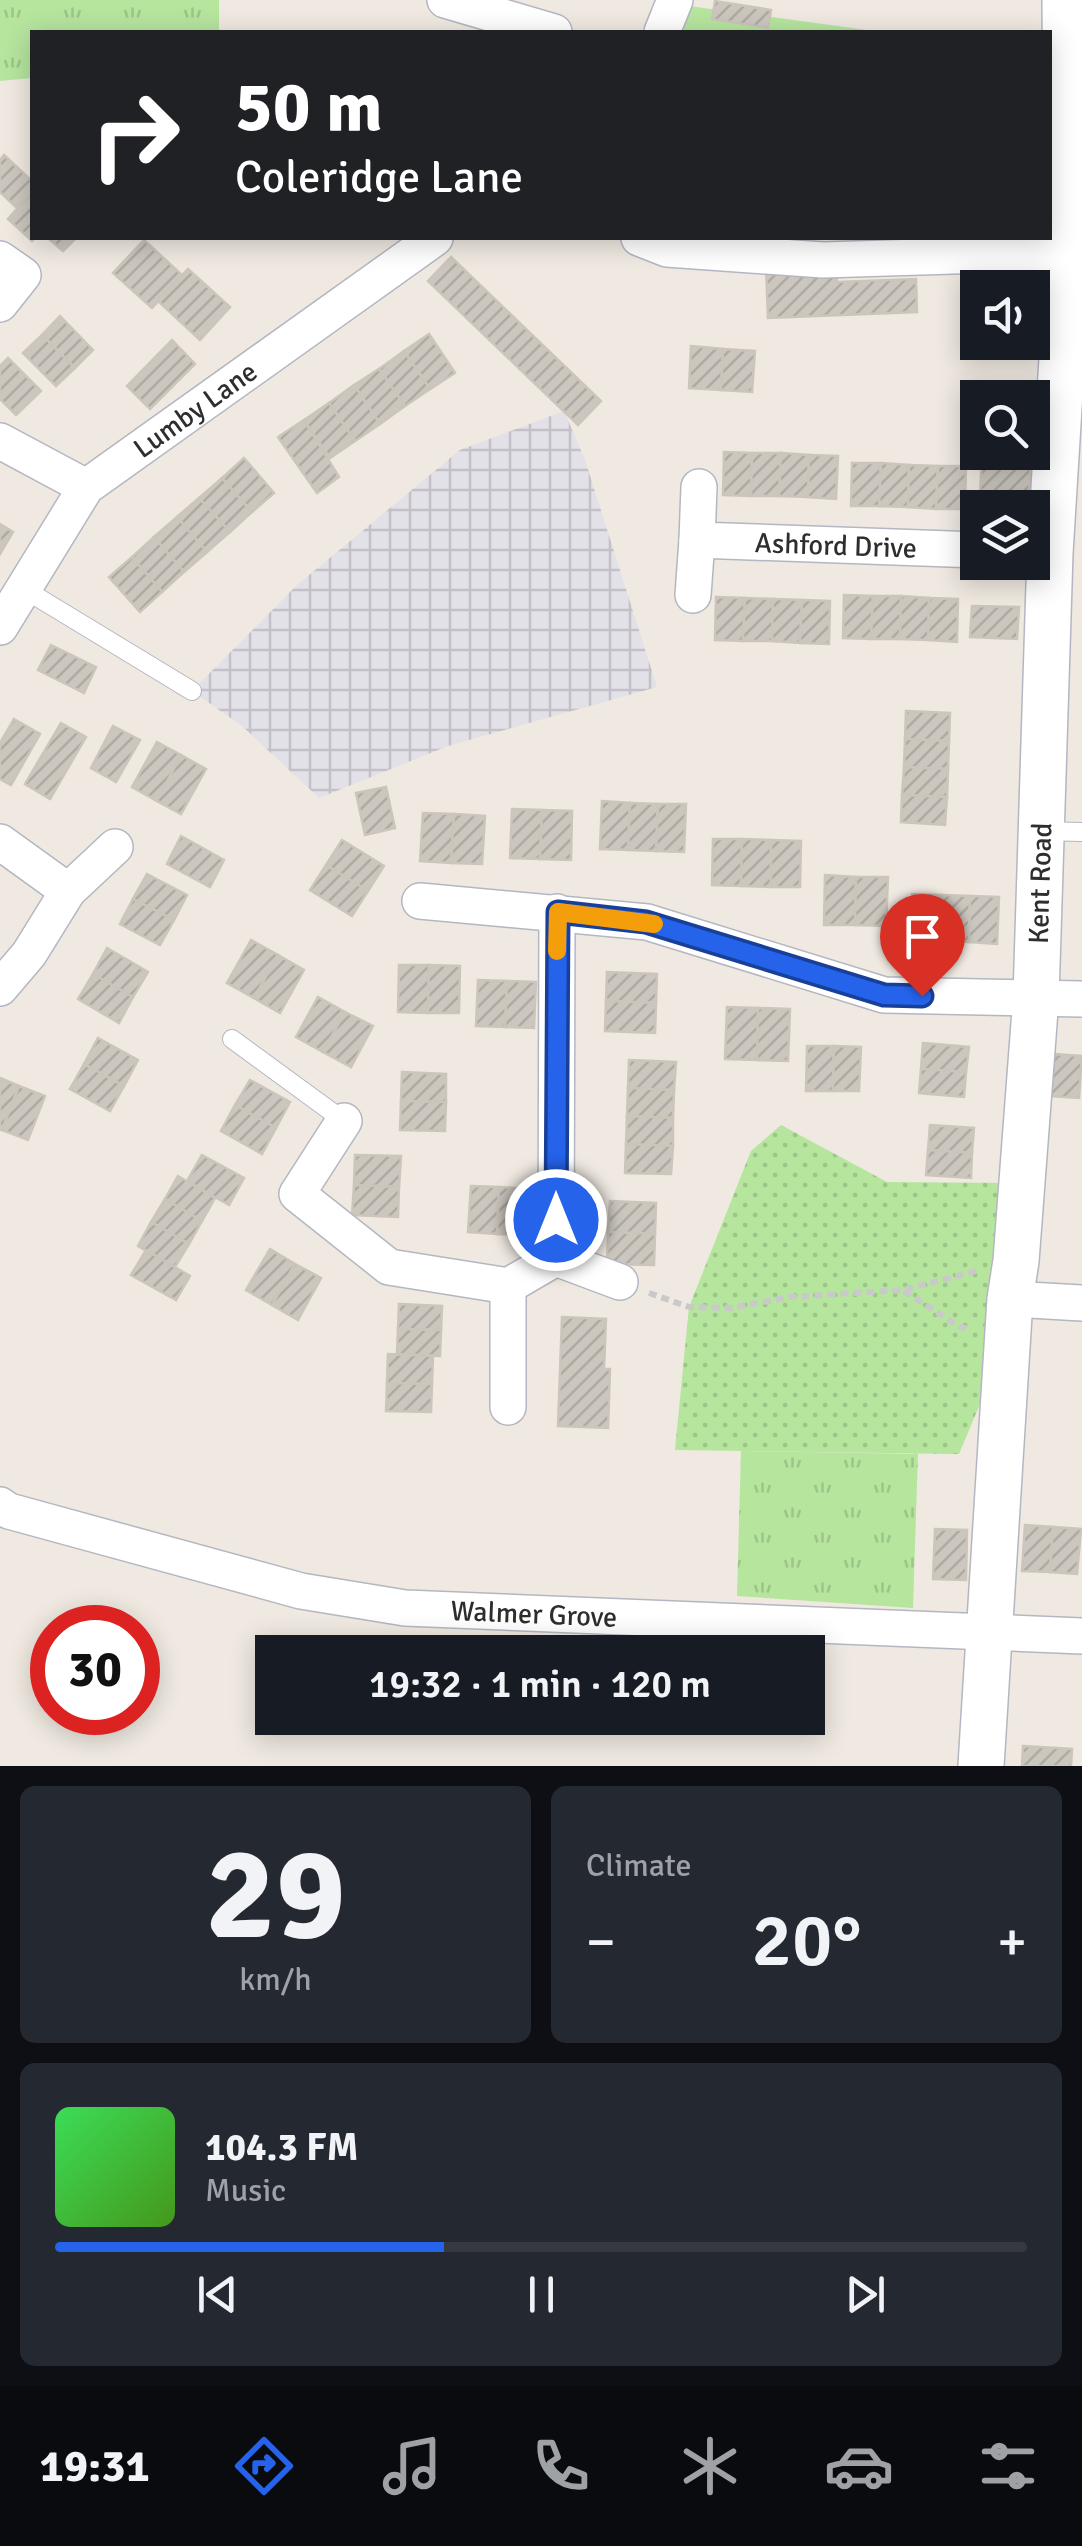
<!DOCTYPE html>
<html lang="en">
<head>
<meta charset="utf-8">
<style>
  body { margin:0; font-family:Signika,sans-serif; background:#242831; color:#f1f3f6; height:100vh; display:flex; flex-direction:column; font-size:38px; white-space:nowrap }
  * { box-sizing:border-box; margin:0 }
  p { font-size:32px; color:#9ea1a6 }
  .icon { flex:none; width:55px; height:55px; fill:none; stroke:currentColor; stroke-width:2; stroke-linecap:round; stroke-linejoin:round }
  .map { position:relative; height:1766px; overflow:hidden }
  .side { display:flex; flex-direction:column; gap:20px; padding:20px; background:#0d0f14; flex:1 }
  .side>* { flex:none }
  .banner { position:absolute; left:30px; top:30px; width:1022px; height:210px; border-radius:0px; box-shadow:0 5px 25px #0003; background:#202124; color:#fff; overflow:hidden }
  .controls { position:absolute; left:960px; top:270px; display:grid; gap:20px }
  .controls a { display:grid; place-items:center; width:90px; height:90px; border-radius:0px; background:#171b24; box-shadow:0 5px 25px #0003; font-size:50px }
  .speed { position:absolute; left:30px; top:1605px; display:flex; gap:20px; font-size:50px; font-weight:700; text-align:center }
  .speed>* { display:grid; place-content:center; width:130px; height:130px; border-radius:50%; background:#171b24; box-shadow:0 5px 25px #0003; line-height:1 }
  .speed .limit { border:15px solid #d22; background:#fff; color:#111 }
  .pin { position:absolute; display:grid; place-items:center; width:85px; height:85px; color:#fff; margin:-102px -42px; border-radius:50% 50% 50% 0; rotate:-45deg; box-shadow:0 0 10px #0007 }
  .pin .icon { rotate:45deg }
  .me { position:absolute; width:110px; margin:-55px; rotate:0deg; stroke-linejoin:round; filter:drop-shadow(0 0 8px #0008) }
  .turn { display:flex; align-items:center; gap:35px; height:210px; padding:0 40px; font-size:45px }
  .turn .icon { width:130px; height:130px; stroke-width:2.5 }
  .turn b { display:block; font-size:70px; line-height:85px }
  .big { font-size:75px; font-weight:600; line-height:1.1 }
  .side .tile { flex:1; display:flex; flex-direction:column; justify-content:center; gap:15px; min-width:0; padding:0 35px; border-radius:15px; background:#242831 }
  .side .dial { align-items:center; gap:0 }
  .dial b { font-size:130px; line-height:1 }
  .song { display:flex; align-items:center; gap:30px }
  .cover { width:120px; height:120px; border-radius:15px; background:linear-gradient(135deg,hsl(130 70% 55%),hsl(100 70% 35%)) }
  .played { height:10px; border-radius:5px; background:linear-gradient(90deg,#2563eb 40%,#363941 40%) }
  .keys { display:flex; justify-content:space-around; direction:ltr }
  .heat { display:flex; justify-content:space-between; align-items:center; font-size:55px; direction:ltr }
  .side .tiles { flex:1; display:grid; gap:20px; grid-template-columns:1fr 1fr }
  .tile:last-child { grid-column:span 2 }
  .trip { position:absolute; left:255px; top:1635px; width:570px; height:100px; border-radius:0px; background:#171b24; box-shadow:0 5px 25px #0003; font-weight:600; line-height:100px; text-align:center }
  .tabs { display:flex; height:160px; justify-content:space-around; align-items:center; background:#090b0e; color:#9ea1a6 }
  .tabs .icon { width:70px; height:70px }
  .tabs .current { color:#2563eb }
  .tabs b { font-size:45px; color:#f1f3f6 }
  .map>svg:first-child { display:block }
  .industrial { fill:url(#industrial-grid) }
  .grass { fill:url(#grass-tufts) }
  .park { fill:url(#park-dots) }
  .building { fill:url(#building-hatch); stroke:#cbc5ba; stroke-width:2.5 }
  .lines { fill:none; stroke-linecap:round; stroke-linejoin:round }
  .service-casing { stroke:#b4b7c1; stroke-width:20 }
  .minor-casing { stroke:#b4b7c1; stroke-width:38 }
  .tertiary-casing { stroke:#b4b7c1; stroke-width:48 }
  .path { stroke:#c9c9c9; stroke-width:6; stroke-dasharray:8 5; stroke-linecap:butt }
  .service { stroke:#fff; stroke-width:18 }
  .minor { stroke:#fff; stroke-width:35 }
  .tertiary { stroke:#fff; stroke-width:45 }
  .route-casing { stroke:#184099; stroke-width:25 }
  .route { stroke:#2563eb; stroke-width:18 }
  .slow { stroke:#f59e0b; stroke-width:18 }
  .labels { text-anchor:middle; stroke-width:10; stroke-linejoin:round; paint-order:stroke }
  .street-label { font-size:28px; fill:#2e2e2e; stroke:#fff }
</style>
</head>
<body>
<div class="map">
<svg width="1082" height="1766" viewBox="0 0 1082 1766">
  <defs>
    <pattern id="industrial-grid" width="8" height="8" patternUnits="userSpaceOnUse" patternTransform="scale(2.5)"><rect width="8" height="8" fill="#e3e1e8"/><path d="M0 4h8M4 0v8" fill="none" stroke="#c3c1c7"/></pattern>
    <pattern id="grass-tufts" width="24" height="20" patternUnits="userSpaceOnUse" patternTransform="scale(2.5)"><rect width="24" height="20" fill="#b6e59e"/><path d="M3 7l-1-3M5 7V3M7 7l1-3M15 17l-1-3M17 17v-4M19 17l1-3" fill="none" stroke="#9dc588"/></pattern>
    <pattern id="park-dots" width="8" height="8" patternUnits="userSpaceOnUse" patternTransform="scale(2.5)"><rect width="8" height="8" fill="#b6e59e"/><path d="M2 2h.1M6 6h.1" fill="none" stroke="#9dc588" stroke-width="1.8" stroke-linecap="round"/></pattern>
    <pattern id="building-hatch" width="6" height="6" patternUnits="userSpaceOnUse" patternTransform="scale(2.5)"><rect width="6" height="6" fill="#cbc7bf"/><path d="M-1 1l2-2M0 6l6-6M5 7l2-2" fill="none" stroke="#afaba4"/></pattern>
  </defs>
  <rect width="100%" height="100%" fill="#efe9e1"/>
  <!-- industrial -->
  <polygon class="industrial" points="564,411 585,460 657,687 448,746 319,798 242,726 192,691 296,586 460,450"/>
  <!-- grass -->
  <g class="grass">
    <polygon points="0,0 219,0 219,32 32,32 32,78 0,81"/>
    <polygon points="674,4 882,32 662,32"/>
    <polygon points="741,1451 918,1454 913,1608 737,1596"/>
  </g>
  <!-- park -->
  <polygon class="park" points="781,1125 887,1182 1022,1183 1008,1337 959,1454 675,1450 689,1307 751,1151"/>
  <!-- building -->
  <g class="building">
    <polygon points="715,1 771,10 768,28 712,19"/>
    <polygon points="4,155 32,181 32,192 17,208 0,192 0,160"/>
    <polygon points="32,192 32,238 35,238 32,241 8,219"/>
    <polygon points="48,238 76,238 63,251"/>
    <polygon points="144,240 182,275 152,308 113,273"/>
    <polygon points="451,257 601,401 578,425 428,281"/>
    <polygon points="836,264 837,282 916,279 917,312 768,318 766,267"/>
    <polygon points="188,269 230,307 200,340 158,301"/>
    <polygon points="60,316 93,350 75,368 42,335"/>
    <polygon points="429,334 455,373 430,389 404,351"/>
    <polygon points="42,335 75,368 56,386 23,353"/>
    <polygon points="172,340 195,364 150,409 127,386"/>
    <polygon points="691,346 723,349 721,390 689,388"/>
    <polygon points="723,349 755,351 752,392 721,390"/>
    <polygon points="404,351 430,389 405,406 379,369"/>
    <polygon points="8,358 41,391 16,415 0,399 0,366"/>
    <polygon points="379,369 405,406 380,424 354,385"/>
    <polygon points="354,385 380,424 355,441 329,403"/>
    <polygon points="329,403 355,441 330,458 304,420"/>
    <polygon points="304,420 339,477 317,493 278,437"/>
    <polygon points="724,452 752,453 751,496 723,495"/>
    <polygon points="752,453 781,453 779,496 751,496"/>
    <polygon points="781,453 809,455 808,497 779,496"/>
    <polygon points="982,454 1031,456 1029,499 980,497"/>
    <polygon points="809,455 838,456 836,499 808,497"/>
    <polygon points="244,458 274,493 252,512 222,478"/>
    <polygon points="852,463 881,463 879,506 851,506"/>
    <polygon points="881,463 909,465 908,507 879,506"/>
    <polygon points="909,465 938,466 936,509 908,507"/>
    <polygon points="938,466 966,466 965,509 936,509"/>
    <polygon points="222,478 252,512 230,532 199,498"/>
    <polygon points="199,498 230,532 207,552 177,517"/>
    <polygon points="177,517 207,552 184,572 154,537"/>
    <polygon points="0,524 13,532 0,554"/>
    <polygon points="154,537 184,572 162,592 132,557"/>
    <polygon points="132,557 162,592 140,612 109,577"/>
    <polygon points="844,595 873,596 871,639 843,638"/>
    <polygon points="873,596 901,596 900,639 871,639"/>
    <polygon points="901,596 929,598 928,640 900,639"/>
    <polygon points="716,597 745,598 743,641 715,640"/>
    <polygon points="745,598 773,599 772,641 743,641"/>
    <polygon points="929,598 958,599 957,642 928,640"/>
    <polygon points="773,599 802,600 800,643 772,641"/>
    <polygon points="802,600 830,601 829,644 800,643"/>
    <polygon points="972,606 1019,607 1017,639 970,637"/>
    <polygon points="51,645 96,667 84,693 38,670"/>
    <polygon points="906,711 950,713 949,741 905,739"/>
    <polygon points="14,719 40,734 11,785 0,779 0,743"/>
    <polygon points="61,723 86,737 50,799 25,784"/>
    <polygon points="113,726 140,740 116,782 91,768"/>
    <polygon points="905,739 949,741 948,769 904,767"/>
    <polygon points="157,742 181,755 157,801 132,787"/>
    <polygon points="181,755 206,769 181,814 157,801"/>
    <polygon points="904,767 948,769 947,797 902,795"/>
    <polygon points="386,787 395,828 365,835 356,793"/>
    <polygon points="902,795 947,797 945,825 901,822"/>
    <polygon points="602,801 630,803 628,850 600,849"/>
    <polygon points="630,803 658,804 656,851 628,850"/>
    <polygon points="658,804 686,804 684,852 656,851"/>
    <polygon points="512,809 542,810 540,859 510,858"/>
    <polygon points="542,810 572,811 571,860 540,859"/>
    <polygon points="423,813 454,814 451,863 420,861"/>
    <polygon points="454,814 485,816 482,864 451,863"/>
    <polygon points="181,836 224,860 210,887 167,864"/>
    <polygon points="713,839 742,839 741,886 712,885"/>
    <polygon points="742,839 771,840 771,887 741,886"/>
    <polygon points="342,840 384,866 368,891 326,865"/>
    <polygon points="771,840 801,841 800,887 771,887"/>
    <polygon points="326,865 368,891 352,916 310,890"/>
    <polygon points="147,874 187,895 174,920 133,899"/>
    <polygon points="825,875 856,877 855,925 824,925"/>
    <polygon points="856,877 888,877 886,926 855,925"/>
    <polygon points="912,894 941,895 939,941 911,941"/>
    <polygon points="941,895 970,896 969,942 939,941"/>
    <polygon points="970,896 999,897 997,944 969,942"/>
    <polygon points="133,899 174,920 160,945 120,924"/>
    <polygon points="251,940 278,955 254,998 227,983"/>
    <polygon points="107,948 148,972 133,997 93,974"/>
    <polygon points="278,955 304,970 280,1013 254,998"/>
    <polygon points="399,965 429,965 428,1013 398,1012"/>
    <polygon points="429,965 460,966 459,1013 428,1013"/>
    <polygon points="607,972 657,974 656,1003 606,1001"/>
    <polygon points="93,974 133,997 119,1023 78,999"/>
    <polygon points="478,980 507,981 505,1027 476,1026"/>
    <polygon points="507,981 536,982 534,1028 505,1027"/>
    <polygon points="318,997 345,1012 323,1052 296,1037"/>
    <polygon points="606,1001 656,1003 655,1033 605,1031"/>
    <polygon points="727,1007 758,1008 757,1060 725,1059"/>
    <polygon points="758,1008 790,1009 788,1061 757,1060"/>
    <polygon points="345,1012 373,1026 351,1067 323,1052"/>
    <polygon points="98,1038 138,1060 124,1086 84,1064"/>
    <polygon points="923,1043 969,1047 966,1072 921,1069"/>
    <polygon points="807,1046 834,1046 833,1091 806,1091"/>
    <polygon points="834,1046 861,1047 859,1091 833,1091"/>
    <polygon points="1054,1054 1082,1056 1079,1098 1051,1096"/>
    <polygon points="629,1060 676,1062 674,1090 628,1088"/>
    <polygon points="84,1064 124,1086 110,1111 70,1089"/>
    <polygon points="921,1069 966,1072 964,1097 919,1093"/>
    <polygon points="402,1072 446,1074 446,1102 401,1101"/>
    <polygon points="0,1078 19,1086 2,1130 0,1129"/>
    <polygon points="250,1080 290,1102 276,1128 235,1105"/>
    <polygon points="19,1086 45,1096 28,1140 2,1130"/>
    <polygon points="628,1088 674,1090 673,1118 627,1116"/>
    <polygon points="401,1101 446,1102 445,1131 400,1130"/>
    <polygon points="235,1105 276,1128 262,1154 221,1131"/>
    <polygon points="627,1116 673,1118 673,1146 626,1144"/>
    <polygon points="930,1125 974,1128 972,1153 928,1150"/>
    <polygon points="626,1144 673,1146 671,1174 625,1173"/>
    <polygon points="928,1150 972,1153 971,1178 926,1175"/>
    <polygon points="202,1155 244,1178 229,1205 187,1181"/>
    <polygon points="355,1155 401,1156 399,1187 354,1185"/>
    <polygon points="178,1176 215,1198 202,1221 165,1199"/>
    <polygon points="354,1185 399,1187 398,1217 352,1215"/>
    <polygon points="471,1186 499,1187 497,1234 468,1232"/>
    <polygon points="499,1187 528,1189 526,1235 497,1234"/>
    <polygon points="165,1199 202,1221 189,1244 151,1222"/>
    <polygon points="610,1201 656,1203 655,1234 608,1232"/>
    <polygon points="151,1222 189,1244 175,1267 138,1246"/>
    <polygon points="608,1232 655,1234 654,1265 607,1264"/>
    <polygon points="270,1249 295,1264 272,1305 246,1290"/>
    <polygon points="146,1250 190,1276 176,1300 131,1275"/>
    <polygon points="295,1264 321,1278 298,1320 272,1305"/>
    <polygon points="399,1304 442,1306 441,1330 398,1329"/>
    <polygon points="562,1317 606,1319 604,1369 610,1369 608,1428 558,1426"/>
    <polygon points="398,1329 441,1330 440,1356 397,1354"/>
    <polygon points="388,1354 433,1356 432,1384 387,1383"/>
    <polygon points="387,1383 432,1384 431,1412 386,1411"/>
    <polygon points="1025,1525 1053,1527 1050,1572 1022,1571"/>
    <polygon points="1053,1527 1081,1529 1077,1574 1050,1572"/>
    <polygon points="935,1529 967,1530 966,1580 933,1579"/>
    <polygon points="1023,1746 1072,1749 1071,1766 1022,1766"/>
  </g>
  <g class="lines">
    <defs>
      <g id="service">
        <polyline points="24,589 192,691"/>
        <polyline points="1041,831 1082,832"/>
        <polyline points="232,1039 344,1121"/>
      </g>
      <g id="minor">
        <polyline points="445,0 554,32"/>
        <polyline points="662,32 675,0"/>
        <polyline points="639,238 667,249 823,260 985,255 1067,256"/>
        <polyline points="0,259 23,275 0,304"/>
        <polyline points="0,441 86,487"/>
        <path id="s1" d="M699,487l-2,53 281,10"/>
        <polyline points="693,595 697,540"/>
        <path id="s2" d="M0,627l86,-140 349,-249"/>
        <polyline points="0,842 68,891 29,954 0,988"/>
        <polyline points="68,891 115,847"/>
        <polyline points="420,901 647,922 884,995 1082,999"/>
        <polyline points="344,1121 297,1194 389,1267 508,1286 556,1258 557,912"/>
        <polyline points="556,1258 620,1282"/>
        <polyline points="508,1286 508,1407"/>
        <polyline points="1010,1299 1082,1303"/>
        <path id="s3" d="M0,1505l9,6 292,80 104,17 677,28"/>
      </g>
      <g id="tertiary">
        <path id="s4" d="M981,1766l29,-467 6,-38 20,-264 14,-444 17,-275 -2,-278"/>
      </g>
    </defs>
    <!-- service casing -->
    <use href="#service" class="service-casing"/>
    <!-- minor casing -->
    <use href="#minor" class="minor-casing"/>
    <!-- tertiary casing -->
    <use href="#tertiary" class="tertiary-casing"/>
    <!-- path -->
    <g class="path">
      <polyline points="904,1291 960,1327 971,1329"/>
      <polyline points="649,1293 689,1307 731,1308 789,1297 903,1290 976,1271"/>
    </g>
    <!-- service -->
    <use href="#service" class="service"/>
    <!-- minor -->
    <use href="#minor" class="minor"/>
    <!-- tertiary -->
    <use href="#tertiary" class="tertiary"/>
  </g>
  <g class="lines">
    <defs>
      <polyline id="route" points="556,1220 558,912 646,922 884,995 922,996"/>
    </defs>
    <!-- route casing -->
    <use href="#route" class="route-casing"/>
    <!-- route -->
    <use href="#route" class="route"/>
    <!-- slow -->
    <polyline class="slow" points="557,951 558,912 654,924"/>
  </g>
  <g class="labels">
    <!-- street labels -->
    <g class="street-label">
      <text dy="10" stroke="none"><textPath href="#s2" startOffset="298">Lumby Lane</textPath></text>
      <text dy="10" stroke="none"><textPath href="#s1" startOffset="192">Ashford Drive</textPath></text>
      <text dy="10" stroke="none"><textPath href="#s4" startOffset="885">Kent Road</textPath></text>
      <text dy="10" stroke="none"><textPath href="#s3" startOffset="548">Walmer Grove</textPath></text>
    </g>
  </g>
</svg>
<div class="controls">
<a><svg class="icon" aria-label="sound" viewBox="0 0 24 24"><path d="M4 9h4l5-4v14l-5-4H4zM17 9q2 3 0 6"/></svg></a>
<a><svg class="icon" aria-label="search" viewBox="0 0 24 24"><circle cx="10" cy="10" r="6"/><path d="M15 15l6 6"/></svg></a>
<a><svg class="icon" aria-label="layers" viewBox="0 0 24 24"><path d="M12 4l9 5-9 5-9-5zM3 14l9 5 9-5"/></svg></a>
</div>
<div class="speed"><div class="limit">30</div></div>
<div class="pin" style="left:922px;top:996px;background:#d93025"><svg class="icon" aria-label="arrive" viewBox="0 0 24 24"><path d="M6 21V4h12l-3 4 3 4H6"/></svg></div>
<svg class="me" style="left:556px;top:1220px" viewBox="-20 -20 40 40"><circle r="17" fill="#2563eb" stroke="#fff" stroke-width="3"/><path d="M0-11L8 9 0 5-8 9z" fill="#fff"/></svg>
<div class="trip">19:32 · 1 min · 120 m</div>
<div class="banner">
<div class="turn"><svg class="icon" aria-label="right" viewBox="0 0 24 24"><path d="M7 20v-9h11M14 6l5 5-5 5"/></svg><div><b>50 m</b>Coleridge Lane</div></div>
</div>
</div>
<section class="side">
<div class="tiles">
<div class="tile dial"><b>29</b><p>km/h</p></div>
<div class="tile"><p>Climate</p>
<div class="heat"><a>−</a><b class="big">20°</b><a>+</a></div>
</div>
<div class="tile">
<div class="song"><i class="cover"></i><div><b>104.3 FM</b><p>Music</p></div></div>
<div class="played"></div>
<div class="keys"><svg class="icon" aria-label="previous" viewBox="0 0 24 24"><path d="M18 5L8 12l10 7zM5 5v14"/></svg><svg class="icon" aria-label="pause" viewBox="0 0 24 24"><path d="M8 5v14M16 5v14"/></svg><svg class="icon" aria-label="next" viewBox="0 0 24 24"><path d="M6 5l10 7-10 7zM19 5v14"/></svg></div>
</div>
</div>
</section>
<nav class="tabs">
<b>19:31</b>
<svg class="icon current" aria-label="directions" viewBox="0 0 24 24"><path d="M12 3l9 9-9 9-9-9zM9 14v-3h6M13 9l2 2-2 2"/></svg>
<svg class="icon" aria-label="music" viewBox="0 0 24 24"><path d="M9 18V5l10-2v13"/><circle cx="6" cy="18" r="3"/><circle cx="16" cy="16" r="3"/></svg>
<svg class="icon" aria-label="phone" viewBox="0 0 24 24"><path d="M5 4h4l2 5-3 2q2 4 5 5l2-3 5 2v4C11 20 4 13 5 4z"/></svg>
<svg class="icon" aria-label="climate" viewBox="0 0 24 24"><path d="M12 3v18M4 7l16 10M4 17L20 7"/></svg>
<svg class="icon" aria-label="car" viewBox="0 0 24 24"><path d="M5 17H2v-5l4-1 3-4h7l3 4 3 1v5h-3M9 17h6M6 11h13"/><circle cx="7" cy="17" r="2"/><circle cx="17" cy="17" r="2"/></svg>
<svg class="icon" aria-label="filters" viewBox="0 0 24 24"><path d="M4 7h16M4 17h16"/><circle cx="9" cy="7" r="2"/><circle cx="15" cy="17" r="2"/></svg>
</nav>
</body>
</html>
